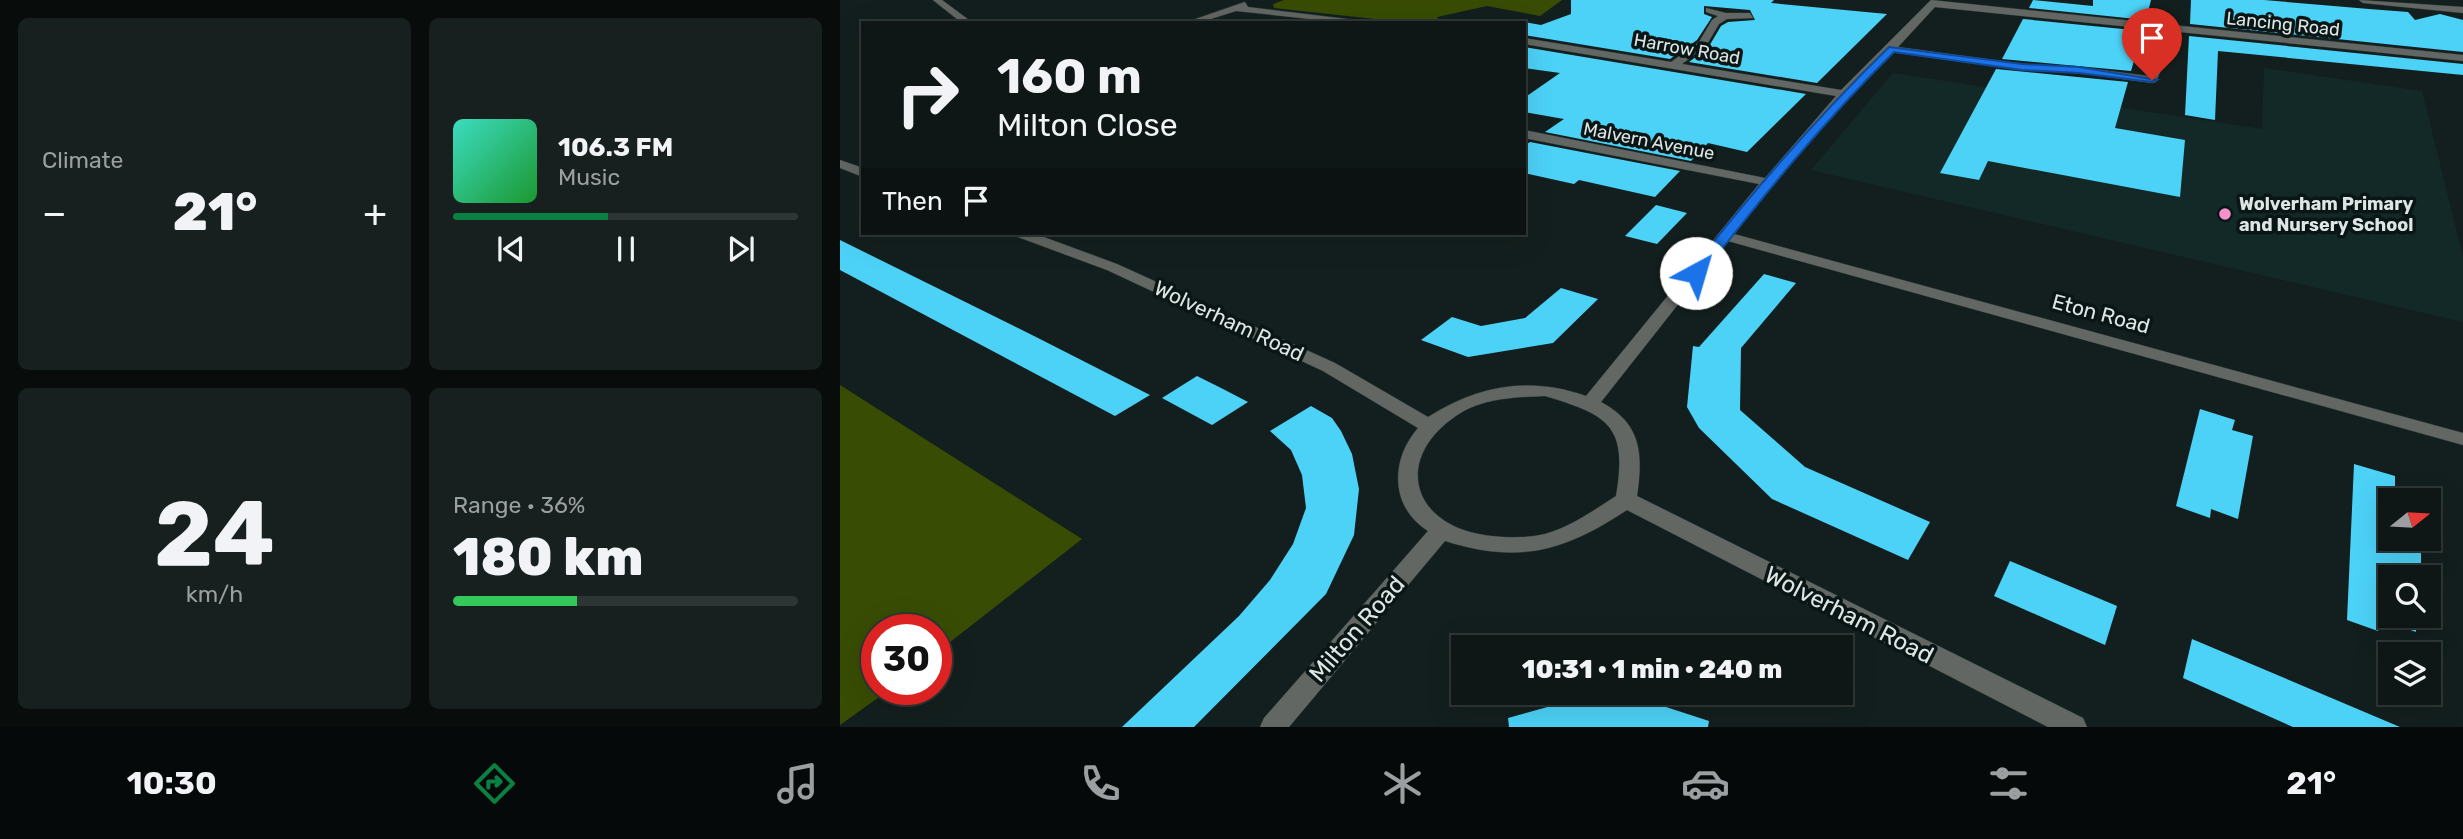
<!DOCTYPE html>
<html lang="en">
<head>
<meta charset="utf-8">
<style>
  body { margin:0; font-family:Rubik,sans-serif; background:#17201f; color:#f1f3f6; height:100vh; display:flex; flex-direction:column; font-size:26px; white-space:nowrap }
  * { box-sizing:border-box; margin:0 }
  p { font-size:23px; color:#9b9fa1 }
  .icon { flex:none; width:38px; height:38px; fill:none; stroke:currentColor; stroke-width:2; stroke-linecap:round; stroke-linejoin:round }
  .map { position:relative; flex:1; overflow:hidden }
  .drawer { display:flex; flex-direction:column; gap:18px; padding:18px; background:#080d0c; width:840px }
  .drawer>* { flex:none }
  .top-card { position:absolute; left:21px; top:21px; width:665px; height:214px; border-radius:0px; box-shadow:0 7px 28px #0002,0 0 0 2px #2e3635; background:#0e1716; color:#f1f3f6; overflow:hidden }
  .needle { width:46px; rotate:72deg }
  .controls { position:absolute; left:1538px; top:488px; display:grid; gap:14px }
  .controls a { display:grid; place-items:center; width:63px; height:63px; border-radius:0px; background:#0e1716; box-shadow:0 7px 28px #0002,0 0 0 2px #2e3635; font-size:35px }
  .speed { position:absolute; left:21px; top:614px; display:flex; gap:14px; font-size:35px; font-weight:700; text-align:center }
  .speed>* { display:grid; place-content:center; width:91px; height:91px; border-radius:50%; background:#0e1716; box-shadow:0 7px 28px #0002,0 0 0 2px #2e3635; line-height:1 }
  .speed .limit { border:10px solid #d22; background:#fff; color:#111 }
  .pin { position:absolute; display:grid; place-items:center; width:60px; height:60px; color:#fff; margin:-72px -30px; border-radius:50% 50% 50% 0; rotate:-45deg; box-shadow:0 0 7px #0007 }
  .pin .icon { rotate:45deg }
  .me { position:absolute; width:77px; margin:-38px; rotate:39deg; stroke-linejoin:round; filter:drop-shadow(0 0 5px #0008) }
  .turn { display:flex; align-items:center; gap:24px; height:147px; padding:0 21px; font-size:32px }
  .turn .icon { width:91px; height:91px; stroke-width:2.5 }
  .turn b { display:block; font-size:49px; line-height:60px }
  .then { display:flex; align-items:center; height:66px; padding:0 21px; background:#0003; gap:14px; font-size:26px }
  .big { font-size:52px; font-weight:800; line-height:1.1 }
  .drawer .tile { flex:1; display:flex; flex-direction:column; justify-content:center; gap:10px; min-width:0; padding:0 24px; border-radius:10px; background:#17201f }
  .drawer .dial { align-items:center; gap:0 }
  .dial b { font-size:91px; line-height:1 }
  .song { display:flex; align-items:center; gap:21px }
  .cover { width:84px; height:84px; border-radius:10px; background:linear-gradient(135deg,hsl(170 70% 55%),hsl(130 70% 35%)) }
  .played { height:7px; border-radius:4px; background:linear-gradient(90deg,#0b8043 45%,#2e3635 45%) }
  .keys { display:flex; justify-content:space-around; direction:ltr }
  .heat { display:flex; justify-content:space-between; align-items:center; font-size:38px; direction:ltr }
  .charge { height:10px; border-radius:5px; background:linear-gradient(90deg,#34c759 36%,#2e3635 0) }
  .drawer .tiles { flex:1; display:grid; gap:18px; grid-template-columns:repeat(2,1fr) }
  .trip { position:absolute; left:611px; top:635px; width:402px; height:70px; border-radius:0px; background:#0e1716; box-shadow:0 7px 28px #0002,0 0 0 2px #2e3635; font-weight:800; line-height:70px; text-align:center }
  .menu { display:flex; height:112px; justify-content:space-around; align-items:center; background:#060909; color:#9b9fa1 }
  .menu .icon { width:49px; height:49px }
  .menu .active { color:#0b8043 }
  .menu b { font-size:32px; color:#f1f3f6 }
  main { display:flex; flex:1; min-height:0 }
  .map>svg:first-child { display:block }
  .built { fill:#132927 }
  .green { fill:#384d03 }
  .building { fill:#4cd2f7 }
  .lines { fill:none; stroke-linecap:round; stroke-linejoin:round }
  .minor-casing { stroke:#2f3b3a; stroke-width:1 }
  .minor { fill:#626763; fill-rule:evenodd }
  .route { fill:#1a73e8; stroke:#114b97; stroke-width:2 }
  .poi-dot { fill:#f790cd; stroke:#0a1615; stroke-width:2.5 }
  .labels { text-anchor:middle; stroke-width:7; stroke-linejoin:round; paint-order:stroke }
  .far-street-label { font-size:18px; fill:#dee6e5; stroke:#0a1615 }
  .far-poi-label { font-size:18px; font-weight:bold; fill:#dee6e5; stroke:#0a1615; text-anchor:start }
  .street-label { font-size:21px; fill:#dee6e5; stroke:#0a1615 }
  .near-street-label { font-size:24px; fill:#dee6e5; stroke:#0a1615 }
</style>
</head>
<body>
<main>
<section class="drawer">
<div class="tiles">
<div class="tile"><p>Climate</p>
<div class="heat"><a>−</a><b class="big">21°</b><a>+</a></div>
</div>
<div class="tile">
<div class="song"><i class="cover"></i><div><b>106.3 FM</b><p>Music</p></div></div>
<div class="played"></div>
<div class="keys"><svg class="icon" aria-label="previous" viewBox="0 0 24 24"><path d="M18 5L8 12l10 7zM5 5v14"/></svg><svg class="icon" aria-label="pause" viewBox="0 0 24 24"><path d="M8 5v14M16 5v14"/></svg><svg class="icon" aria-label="next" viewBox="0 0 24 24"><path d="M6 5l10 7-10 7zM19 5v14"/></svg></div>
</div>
<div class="tile dial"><b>24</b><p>km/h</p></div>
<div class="tile"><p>Range · 36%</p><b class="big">180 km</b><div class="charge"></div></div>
</div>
</section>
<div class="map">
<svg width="1623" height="727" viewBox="0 0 1623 727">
  <rect width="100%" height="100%" fill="#131f1e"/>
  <!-- built -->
  <polygon class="built" points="1424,68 1582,91 1623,257 1623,322 971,170 1053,73 1422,129"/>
  <!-- green -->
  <g class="green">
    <polygon points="444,0 722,0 700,16 647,6 597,17 600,23 572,23 434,8 433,4"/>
    <polygon points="0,385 242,539 96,653 96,630 37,630 37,690 49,690 0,725"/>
  </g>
  <!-- building -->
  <g class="building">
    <polygon points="731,0 934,0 931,3 1047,14 977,83 849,62 868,48 881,26 888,22 915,20 910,10 864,6 864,14 872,17 857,40 830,59 684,35 684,22 701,25 731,14"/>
    <polygon points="1193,0 1253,6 1253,0 1311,0 1306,20 1189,8"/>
    <polygon points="1351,0 1424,0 1529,9 1568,12 1575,20 1600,14 1623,20 1623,52 1350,24"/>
    <polygon points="1183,19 1303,31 1291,71 1162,59"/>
    <polygon points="1349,36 1623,64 1623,75 1378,51 1375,120 1345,115"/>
    <polygon points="684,47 966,94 907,152 868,143 851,161 705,132 724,119 684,112 684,98 720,73 684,68"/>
    <polygon points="1156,69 1288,82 1275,128 1345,140 1340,197 1148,161 1139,180 1100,173"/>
    <polygon points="690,142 840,171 815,197 739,180 734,184 684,173 684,146"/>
    <polygon points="816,205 847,213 817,244 785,236"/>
    <polygon points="0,240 198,338 310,395 275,416 0,270"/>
    <polygon points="924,274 956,283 901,348 900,410 965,467 1090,522 1068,560 932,499 859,428 847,407 853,346 859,347"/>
    <polygon points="721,288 758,299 713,343 628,357 581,340 612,317 641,326 685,318"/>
    <polygon points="357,376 383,389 408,402 372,425 322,398"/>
    <polygon points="471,406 492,418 501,431 512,454 519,489 514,535 486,594 354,727 282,727 399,616 430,580 453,544 466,508 462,475 451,450 430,431"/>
    <polygon points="1360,409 1395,420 1392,430 1413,436 1398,519 1371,509 1370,518 1336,506"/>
    <polygon points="1514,464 1555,476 1555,488 1579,496 1580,500 1550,500 1550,539 1581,539 1581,578 1550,578 1550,616 1576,616 1576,632 1538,618 1538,631 1507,620"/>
    <polygon points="1170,561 1277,606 1265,645 1154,596"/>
    <polygon points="1352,639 1560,727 1453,727 1343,678"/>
    <polygon points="758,693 783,693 869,721 868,727 669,727 668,718"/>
  </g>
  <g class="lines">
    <defs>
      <g id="minor">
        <polygon points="93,0 102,0 133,23 122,23"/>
        <path d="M1091,0l532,55v6l-528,-54 -37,40 124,17 57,3 69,9 4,-8 9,2 -5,12 -4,1 -73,-10 -57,-3 -130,-18 -59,60 -99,122 729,199v12l-735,-204 -127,161c41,22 42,52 36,94l446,222 4,9h-39l-421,-217c-64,42 -108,54 -182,31l-156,186h-29l4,-9 164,-187c-38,-24 -38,-71 -10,-103l-95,-57 -216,-101 -92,-34 -2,-3h20l84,31 218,99 93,54c50,-32 102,-41 158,-21l173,-212 -235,-46v-8l241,48 71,-82 -312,-52v-6l147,24 28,-20 13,-22 6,-4 -12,-4v-4l20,5h24l3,5 -26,1 -8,5 -13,22 -24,18 159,26zM705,396c64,19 83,30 71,100 -22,14 -45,31 -71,38 -17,4 -36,4 -53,2 -82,-8 -102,-80 -30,-124 24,-14 56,-15 83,-16z"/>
        <polygon points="1519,0 1623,7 1623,13 1523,3"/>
        <polygon points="405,2 408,7 540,23 508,23 396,11 358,23 344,23"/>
        <polygon points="0,160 23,168 23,177 0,168"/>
      </g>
    </defs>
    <!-- minor casing -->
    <use href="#minor" class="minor-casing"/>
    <!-- minor -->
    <use href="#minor" class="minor"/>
  </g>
  <!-- route -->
  <path class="route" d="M1049,47l133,17 57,3 78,13 -5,2 -73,-9 -57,-3 -128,-18c-71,70 -132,145 -193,224h-10v-6c62,-79 126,-153 198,-223z"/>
  <!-- markers -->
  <circle class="poi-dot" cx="1385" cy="214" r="7"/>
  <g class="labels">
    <!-- far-street labels -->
    <g class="far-street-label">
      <text transform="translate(1443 24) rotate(6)" y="6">Lancing Road</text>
      <text transform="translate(847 49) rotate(10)" y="6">Harrow Road</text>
      <text transform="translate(809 141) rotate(11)" y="6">Malvern Avenue</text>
    </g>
    <!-- far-poi labels -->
    <g class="far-poi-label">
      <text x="1399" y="210">Wolverham Primary<tspan x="1399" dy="21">and Nursery School</tspan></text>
    </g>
    <!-- street labels -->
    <g class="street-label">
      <text transform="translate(1261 314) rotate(15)" y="7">Eton Road</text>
      <text transform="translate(389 321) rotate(25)" y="7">Wolverham Road</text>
    </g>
    <!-- near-street labels -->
    <g class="near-street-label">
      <text transform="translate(1009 615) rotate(27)" y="8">Wolverham Road</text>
      <text transform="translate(517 629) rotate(-49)" y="8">Milton Road</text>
    </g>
  </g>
</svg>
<div class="controls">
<a><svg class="needle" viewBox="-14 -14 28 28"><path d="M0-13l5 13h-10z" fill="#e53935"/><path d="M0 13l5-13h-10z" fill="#9b9fa1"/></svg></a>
<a><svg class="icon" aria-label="search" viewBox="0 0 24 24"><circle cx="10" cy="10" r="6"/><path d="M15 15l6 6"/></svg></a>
<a><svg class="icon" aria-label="layers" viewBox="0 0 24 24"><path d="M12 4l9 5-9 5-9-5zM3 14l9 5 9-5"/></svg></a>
</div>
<div class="speed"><div class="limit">30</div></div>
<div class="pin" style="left:1312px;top:80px;background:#d93025"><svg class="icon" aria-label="arrive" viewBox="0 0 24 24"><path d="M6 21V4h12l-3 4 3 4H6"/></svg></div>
<svg class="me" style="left:856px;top:273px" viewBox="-20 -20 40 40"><circle r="19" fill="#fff"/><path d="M0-13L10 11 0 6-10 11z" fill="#1a73e8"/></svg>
<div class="trip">10:31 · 1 min · 240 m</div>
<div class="top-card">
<div class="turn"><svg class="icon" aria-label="right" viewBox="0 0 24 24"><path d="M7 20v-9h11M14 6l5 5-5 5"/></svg><div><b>160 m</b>Milton Close</div></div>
<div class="then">Then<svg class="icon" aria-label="arrive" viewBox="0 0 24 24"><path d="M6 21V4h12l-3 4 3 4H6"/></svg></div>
</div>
</div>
</main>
<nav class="menu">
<b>10:30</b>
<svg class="icon active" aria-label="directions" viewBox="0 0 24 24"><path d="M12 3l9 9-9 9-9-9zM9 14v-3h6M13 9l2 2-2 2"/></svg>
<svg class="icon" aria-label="music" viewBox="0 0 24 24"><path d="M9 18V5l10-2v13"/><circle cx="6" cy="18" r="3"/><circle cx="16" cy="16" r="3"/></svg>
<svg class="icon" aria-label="phone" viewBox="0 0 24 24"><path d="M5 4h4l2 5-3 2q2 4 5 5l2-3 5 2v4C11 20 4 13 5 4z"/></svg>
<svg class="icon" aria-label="climate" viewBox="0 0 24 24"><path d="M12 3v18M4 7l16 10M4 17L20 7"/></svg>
<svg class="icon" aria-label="car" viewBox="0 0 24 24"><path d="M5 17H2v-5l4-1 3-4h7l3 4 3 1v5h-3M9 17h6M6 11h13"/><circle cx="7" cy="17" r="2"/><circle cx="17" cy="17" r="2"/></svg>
<svg class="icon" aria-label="filters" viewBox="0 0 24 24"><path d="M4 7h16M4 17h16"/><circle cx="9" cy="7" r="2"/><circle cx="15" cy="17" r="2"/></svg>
<b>21°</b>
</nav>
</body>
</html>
